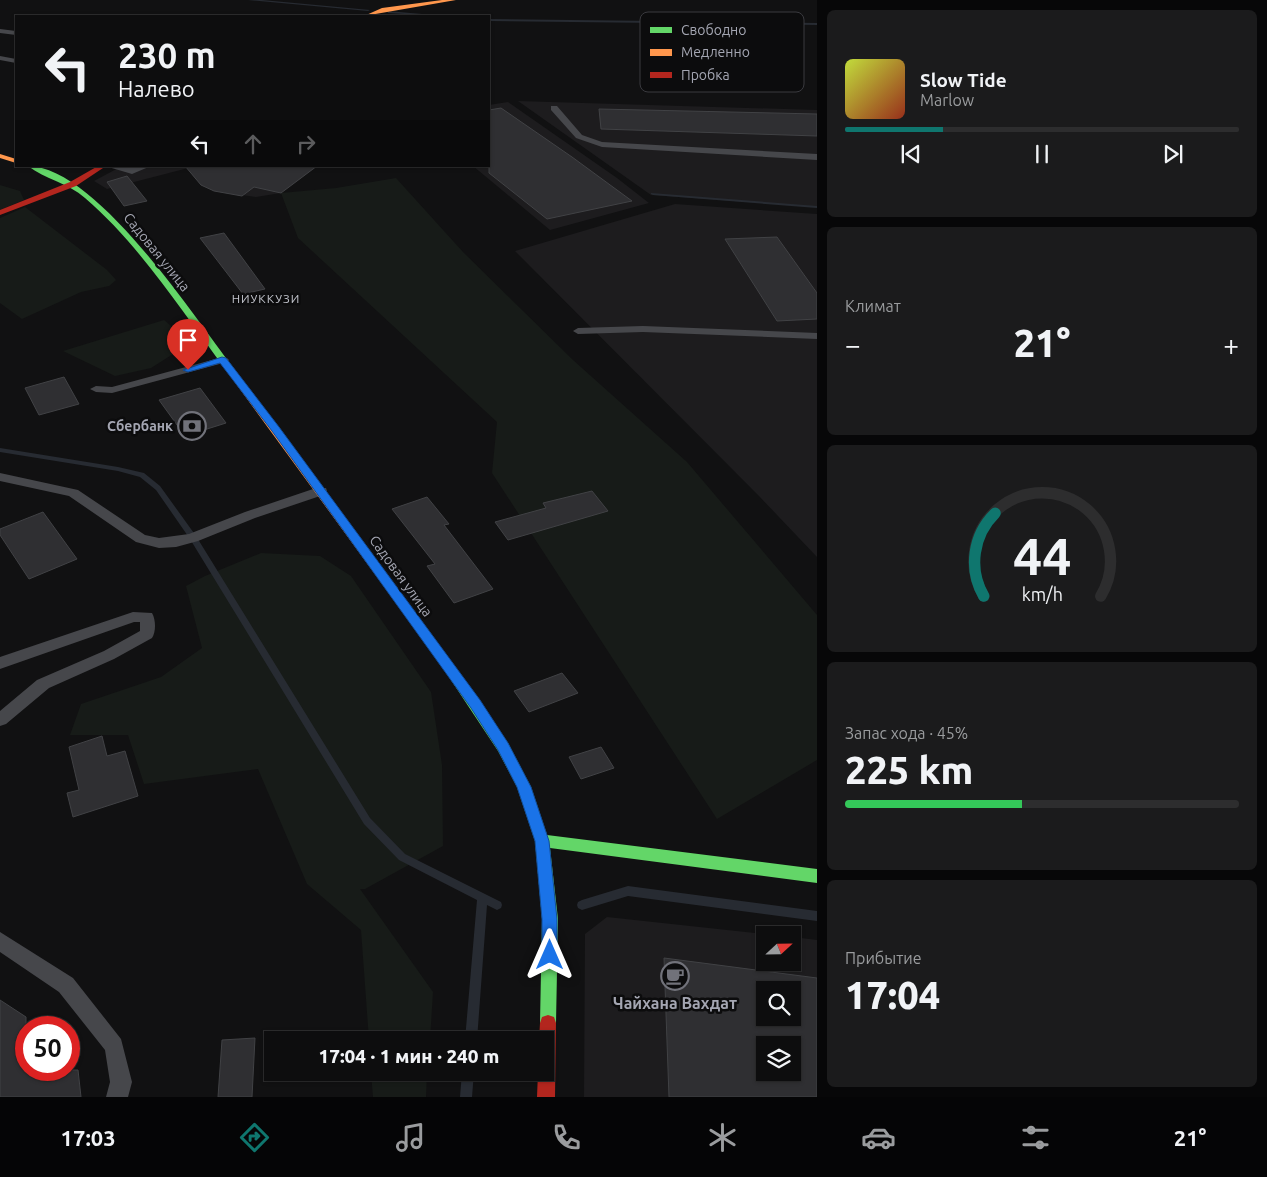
<!DOCTYPE html>
<html lang="ru">
<head>
<meta charset="utf-8">
<style>
  body { margin:0; font-family:Ubuntu,sans-serif; background:#1b1b1c; color:#f1f3f6; height:100vh; display:flex; flex-direction:column; font-size:19px; white-space:nowrap }
  * { box-sizing:border-box; margin:0 }
  p { font-size:16px; color:#9a9c9e }
  .icon { flex:none; width:28px; height:28px; fill:none; stroke:currentColor; stroke-width:2; stroke-linecap:round; stroke-linejoin:round }
  .map { position:relative; flex:1; overflow:hidden }
  .details { display:flex; flex-direction:column; gap:10px; padding:10px; background:#070708; width:450px }
  .details>* { flex:none }
  .guide { position:absolute; left:15px; top:15px; width:475px; height:152px; border-radius:0px; box-shadow:0 1px 4px #0004,0 0 0 1px #2d2d2e; background:#0d0d0e; color:#f1f3f6; overflow:hidden }
  .needle { width:32px; rotate:68deg }
  .buttons { position:absolute; left:756px; top:926px; display:grid; gap:10px }
  .buttons a { display:grid; place-items:center; width:45px; height:45px; border-radius:0px; background:#0d0d0e; box-shadow:0 1px 4px #0004,0 0 0 1px #2d2d2e; font-size:25px }
  .speed { position:absolute; left:15px; top:1016px; display:flex; gap:10px; font-size:25px; font-weight:700; text-align:center }
  .speed>* { display:grid; place-content:center; width:65px; height:65px; border-radius:50%; background:#0d0d0e; box-shadow:0 1px 4px #0004,0 0 0 1px #2d2d2e; line-height:1 }
  .speed .limit { border:8px solid #d22; background:#fff; color:#111 }
  .pin { position:absolute; display:grid; place-items:center; width:42px; height:42px; color:#fff; margin:-51px -21px; border-radius:50% 50% 50% 0; rotate:-45deg; box-shadow:0 0 5px #0007 }
  .pin .icon { rotate:45deg }
  .me { position:absolute; width:55px; margin:-28px; rotate:0deg; stroke-linejoin:round; filter:drop-shadow(0 0 4px #0008) }
  .turn { display:flex; align-items:center; gap:18px; height:105px; padding:0 20px; font-size:22px }
  .turn .icon { width:65px; height:65px; stroke-width:2.5 }
  .turn b { display:block; font-size:35px; line-height:42px }
  .lanes { display:flex; align-items:center; height:48px; padding:0 20px; background:#0003; justify-content:center; gap:25px; direction:ltr }
  .lanes .off { opacity:.35 }
  .big { font-size:38px; font-weight:800; line-height:1.1 }
  .details .card { flex:1; display:flex; flex-direction:column; justify-content:center; gap:8px; min-width:0; padding:0 18px; border-radius:8px; background:#1b1b1c }
  .details .dial { align-items:center; gap:0 }
  .dial svg { height:130px; overflow:visible; fill:none; stroke:#2d2d2e; stroke-width:7; stroke-linecap:round; text-anchor:middle }
  .dial text { fill:#f1f3f6; stroke:none }
  .song { display:flex; align-items:center; gap:15px }
  .cover { width:60px; height:60px; border-radius:8px; background:linear-gradient(135deg,hsl(70 70% 55%),hsl(10 70% 35%)) }
  .played { height:5px; border-radius:2px; background:linear-gradient(90deg,#0f766e 25%,#2d2d2e 25%) }
  .keys { display:flex; justify-content:space-around; direction:ltr }
  .heat { display:flex; justify-content:space-between; align-items:center; font-size:28px; direction:ltr }
  .charge { height:8px; border-radius:4px; background:linear-gradient(90deg,#34c759 45%,#2d2d2e 0) }
  .trip { position:absolute; left:264px; top:1031px; width:290px; height:50px; border-radius:0px; background:#0d0d0e; box-shadow:0 1px 4px #0004,0 0 0 1px #2d2d2e; font-weight:800; line-height:50px; text-align:center }
  .tabs { display:flex; height:80px; justify-content:space-around; align-items:center; background:#050506; color:#9a9c9e }
  .tabs .icon { width:35px; height:35px }
  .tabs .selected { color:#0f766e }
  .tabs b { font-size:22px; color:#f1f3f6 }
  main { display:flex; flex:1; min-height:0 }
  .map>svg:first-child { display:block }
  .built { fill:#1d1c1e; fill-rule:evenodd }
  .green { fill:#171b18 }
  .lines { fill:none; stroke-linecap:round; stroke-linejoin:round }
  .stream { fill:#272b32; fill-rule:evenodd }
  .building { fill:#2f2f32; stroke:#414245; fill-rule:evenodd }
  .lane { fill:#46474b; fill-rule:evenodd }
  .fast { fill:#63d668; fill-rule:evenodd }
  .slow { fill:#ff974d; fill-rule:evenodd }
  .jam { fill:#b3261e; fill-rule:evenodd }
  .route { fill:#1a73e8; stroke:#114b97 }
  .labels { text-anchor:middle; stroke-width:5; stroke-linejoin:round; paint-order:stroke }
  .far-neighbourhood-label { font-size:12px; letter-spacing:1px; fill:#c4c6ce; stroke:#0c0c0d }
  .street-label { font-size:14px; fill:#a4a6b2; stroke:#0c0c0d }
  .poi-label { font-size:14px; font-weight:bold; fill:#a4a6b2; stroke:#0c0c0d; text-anchor:end }
  .near-poi-label { font-size:16px; font-weight:bold; fill:#a4a6b2; stroke:#0c0c0d }
  .key { fill:#0c0c0d; stroke:#3a3a3f; stroke-width:1 }
  .key-label { font-size:14px; fill:#a4a6b2 }
</style>
</head>
<body>
<main>
<div class="map">
<svg width="817" height="1097" viewBox="0 0 817 1097">
  <rect width="100%" height="100%" fill="#111112"/>
  <!-- built -->
  <g class="built">
    <polygon points="518,101 817,110 817,207 651,195"/>
    <polygon points="508,102 617,178 649,203 550,230 473,166 489,166 489,105"/>
    <polygon points="122,166 317,166 281,193 256,197 214,191 201,185 191,173 196,166 107,189 94,181"/>
    <polygon points="675,204 817,214 817,557 759,496 515,251"/>
    <path d="M607,917l166,18h-8v27h27l1,-25 24,3v157h-233l1,-163zM765,990h27v28h-27zM765,1045h27v27h-27z"/>
  </g>
  <!-- green -->
  <g class="green">
    <polygon points="396,178 463,252 573,360 687,462 817,615 817,760 717,819 492,473 497,422 298,238 281,193 336,188"/>
    <polygon points="0,185 20,191 24,200 0,210"/>
    <polygon points="25,207 107,270 116,280 109,286 81,292 22,319 0,303 0,218"/>
    <polygon points="164,320 171,326 173,354 151,368 115,376 63,351"/>
    <polygon points="261,553 320,556 351,576 431,692 442,765 443,846 365,889 360,889 433,992 430,1040 369,1040 361,930 307,884 258,769 144,784 128,735 70,735 81,704 161,677 202,648 186,586 205,576"/>
    <polygon points="371,1073 427,1073 426,1097 373,1097"/>
  </g>
  <g class="lines">
    <!-- stream -->
    <g class="stream">
      <polygon points="248,0 262,0 370,10 368,11"/>
      <polygon points="387,11 434,15 436,16 388,13"/>
      <polygon points="489,19 817,23 817,25 489,21"/>
      <polygon points="651,193 817,206 817,208 653,195 651,194"/>
      <polygon points="0,448 118,467 144,473 160,486 196,536 370,818 405,854 501,902 502,905 501,908 497,910 487,905 477,1040 465,1040 477,900 399,860 364,824 190,539 156,490 140,477 118,471 0,452"/>
      <polygon points="628,886 817,911 817,921 628,896 582,910 578,908 577,905 578,902 582,900"/>
      <polygon points="462,1072 474,1072 472,1097 460,1097"/>
    </g>
  </g>
  <!-- building -->
  <g class="building">
    <polygon points="501,108 572,157 632,201 547,219 489,173 489,110"/>
    <polygon points="599,109 817,114 817,136 601,129"/>
    <polygon points="185,166 317,166 281,193 254,187 242,196 214,191 201,185"/>
    <polygon points="127,176 147,201 124,206 107,182"/>
    <polygon points="224,233 265,289 243,294 200,238"/>
    <polygon points="777,237 817,293 817,319 777,321 725,239"/>
    <polygon points="64,377 79,404 39,415 25,388"/>
    <polygon points="200,388 226,423 185,436 159,400"/>
    <polygon points="592,491 608,511 508,540 495,522 546,508 543,503"/>
    <polygon points="427,497 449,524 444,525 493,589 454,603 427,566 435,564 392,509"/>
    <polygon points="43,512 77,559 29,579 0,535 0,529"/>
    <polygon points="562,673 578,693 529,712 514,691"/>
    <polygon points="102,736 107,756 125,751 138,796 73,817 67,793 79,790 69,747"/>
    <polygon points="601,747 614,768 581,779 569,757"/>
    <path d="M664,958l153,20v119h-148zM765,990h27v28h-27zM765,1045h27v27h-27z"/>
    <polygon points="0,1000 26,1017 26,1070 78,1070 81,1097 0,1097"/>
    <polygon points="255,1038 252,1097 218,1097 222,1040"/>
  </g>
  <g class="lines">
    <!-- lane -->
    <g class="lane">
      <polygon points="0,29 16,31 16,35 0,33"/>
      <polygon points="0,56 16,59 16,63 0,60"/>
      <polygon points="551,106 557,106 582,135 602,142 817,154 817,160 602,147 576,138 551,110"/>
      <polygon points="105,166 132,168 151,166 132,174"/>
      <polygon points="643,326 817,333 817,339 643,332 578,334 573,331 578,328"/>
      <polygon points="223,357 227,358 229,360 227,362 112,393 96,392 90,389 96,386 112,387"/>
      <polygon points="0,473 78,490 145,535 159,538 189,534 245,512 316,488 326,488 327,491 326,494 255,518 198,541 176,547 159,548 136,542 69,496 0,481"/>
      <path d="M133,612l19,1c4,7 4,19 0,25l-38,21 -65,29 -43,36 -6,2v-15l37,-31 67,-29 36,-20v-9h-6l-134,47v-12z"/>
      <polygon points="0,932 73,978 121,1039 132,1082 128,1097 106,1097 110,1082 105,1050 59,992 0,952"/>
    </g>
    <!-- fast -->
    <g class="fast">
      <path d="M28,166c67,0 165,149 204,200v4h-6c-43,-57 -87,-126 -141,-172 -17,-15 -40,-19 -57,-32z"/>
      <polygon points="443,654 447,656 508,743 531,787 547,835 817,869 817,883 550,848 558,919 556,1023 554,1029 548,1031 542,1029 540,1023 542,919 535,841 517,787 498,751 437,659 439,656"/>
    </g>
    <!-- slow -->
    <g class="slow">
      <polygon points="442,0 456,0 364,16 382,8"/>
      <polygon points="0,154 16,159 16,163 0,158"/>
      <polygon points="229,365 232,366 447,656 449,659 447,662 439,662 226,370 226,366"/>
    </g>
    <!-- jam -->
    <g class="jam">
      <polygon points="98,166 106,166 76,186 0,215 0,210 70,182"/>
      <polygon points="548,1015 554,1017 556,1023 555,1097 537,1097 538,1072 545,1072 545,1040 539,1040 540,1023 542,1017"/>
    </g>
  </g>
  <!-- route -->
  <polygon class="route" points="222,357 226,358 279,427 480,700 508,743 531,787 549,841 557,919 557,955 555,960 550,962 544,960 542,955 542,919 535,841 517,787 498,750 471,708 272,431 220,363 188,372 183,370"/>
  <!-- icons -->
  <defs>
    <symbol id="bank-ring" viewBox="-11 -11 22 22"><circle r="9.5" fill="#0c0c0d" stroke="#71727a" stroke-width="1.5"/><path d="M-6-4H6V4H-6ZM0-2.3a2.3 2.3 0 1 0 0 4.6a2.3 2.3 0 1 0 0-4.6Z" fill="#71727a"/></symbol>
    <symbol id="cafe-ring" viewBox="-11 -11 22 22"><circle r="9.5" fill="#0c0c0d" stroke="#71727a" stroke-width="1.5"/><path d="M-5.5-4.5H6V0H3Q3 3.5 0 3.5H-2.5Q-5.5 3.5-5.5 0ZM3-3.2v2h1.7v-2ZM-6 4.5H4V6H-6Z" fill="#71727a"/></symbol>
  </defs>
  <g fill-rule="evenodd">
    <use href="#bank-ring" x="176" y="410" width="32" height="32"/>
    <use href="#cafe-ring" x="659" y="960" width="32" height="32"/>
  </g>
  <g class="labels">
    <!-- far-neighbourhood labels -->
    <g class="far-neighbourhood-label">
      <text x="266" y="303">НИУККУЗИ</text>
    </g>
    <!-- street labels -->
    <g class="street-label">
      <text transform="translate(157 252) rotate(51)" y="5">Садовая улица</text>
      <text transform="translate(401 576) rotate(54)" y="5">Садовая улица</text>
    </g>
    <!-- poi labels -->
    <g class="poi-label">
      <text x="173" y="431">Сбербанк</text>
    </g>
    <!-- near-poi labels -->
    <g class="near-poi-label">
      <text x="675" y="1009">Чайхана Вахдат</text>
    </g>
  </g>
  <!-- legend -->
  <rect x="640" y="12" width="164" height="80" rx="8" class="key"/>
  <rect x="650" y="27" width="22" height="6" fill="#63d668"/>
  <rect x="650" y="49" width="22" height="7" fill="#ff974d"/>
  <rect x="650" y="72" width="22" height="6" fill="#b3261e"/>
  <g class="key-label">
    <text x="681" y="35">Свободно</text>
    <text x="681" y="57">Медленно</text>
    <text x="681" y="80">Пробка</text>
  </g>
</svg>
<div class="buttons">
<a><svg class="needle" viewBox="-14 -14 28 28"><path d="M0-13l5 13h-10z" fill="#e53935"/><path d="M0 13l5-13h-10z" fill="#9a9c9e"/></svg></a>
<a><svg class="icon" aria-label="search" viewBox="0 0 24 24"><circle cx="10" cy="10" r="6"/><path d="M15 15l6 6"/></svg></a>
<a><svg class="icon" aria-label="layers" viewBox="0 0 24 24"><path d="M12 4l9 5-9 5-9-5zM3 14l9 5 9-5"/></svg></a>
</div>
<div class="speed"><div class="limit">50</div></div>
<div class="pin" style="left:188px;top:370px;background:#d93025"><svg class="icon" aria-label="arrive" viewBox="0 0 24 24"><path d="M6 21V4h12l-3 4 3 4H6"/></svg></div>
<svg class="me" style="left:550px;top:955px" viewBox="-20 -20 40 40"><path d="M0-17L14 15 0 8-14 15z" fill="#1a73e8" stroke="#fff" stroke-width="4"/></svg>
<div class="trip">17:04 · 1 мин · 240 m</div>
<div class="guide">
<div class="turn"><svg class="icon" aria-label="left" viewBox="0 0 24 24"><path d="M17 20v-9H6M10 6l-5 5 5 5"/></svg><div><b>230 m</b>Налево</div></div>
<div class="lanes"><svg class="icon" aria-label="left" viewBox="0 0 24 24"><path d="M17 20v-9H6M10 6l-5 5 5 5"/></svg><svg class="icon off" aria-label="ahead" viewBox="0 0 24 24"><path d="M12 20V5M6 11l6-6 6 6"/></svg><svg class="icon off" aria-label="right" viewBox="0 0 24 24"><path d="M7 20v-9h11M14 6l5 5-5 5"/></svg></div>
</div>
</div>
<section class="details">
<div class="card">
<div class="song"><i class="cover"></i><div><b>Slow Tide</b><p>Marlow</p></div></div>
<div class="played"></div>
<div class="keys"><svg class="icon" aria-label="previous" viewBox="0 0 24 24"><path d="M18 5L8 12l10 7zM5 5v14"/></svg><svg class="icon" aria-label="pause" viewBox="0 0 24 24"><path d="M8 5v14M16 5v14"/></svg><svg class="icon" aria-label="next" viewBox="0 0 24 24"><path d="M6 5l10 7-10 7zM19 5v14"/></svg></div>
</div>
<div class="card"><p>Климат</p>
<div class="heat"><a>−</a><b class="big">21°</b><a>+</a></div>
</div>
<div class="card dial"><svg viewBox="0 0 100 80">
<path d="M14 69A42 42 0 1 1 86 69"/>
<path d="M14 69A42 42 0 0 1 21 18" stroke="#0f766e"/>
<text x="50" y="56" font-size="32" font-weight="700">44</text>
<text x="50" y="72" font-size="11">km/h</text>
</svg></div>
<div class="card"><p>Запас хода · 45%</p><b class="big">225 km</b><div class="charge"></div></div>
<div class="card"><p>Прибытие</p><b class="big">17:04</b></div>
</section>
</main>
<nav class="tabs">
<b>17:03</b>
<svg class="icon selected" aria-label="directions" viewBox="0 0 24 24"><path d="M12 3l9 9-9 9-9-9zM9 14v-3h6M13 9l2 2-2 2"/></svg>
<svg class="icon" aria-label="music" viewBox="0 0 24 24"><path d="M9 18V5l10-2v13"/><circle cx="6" cy="18" r="3"/><circle cx="16" cy="16" r="3"/></svg>
<svg class="icon" aria-label="phone" viewBox="0 0 24 24"><path d="M5 4h4l2 5-3 2q2 4 5 5l2-3 5 2v4C11 20 4 13 5 4z"/></svg>
<svg class="icon" aria-label="climate" viewBox="0 0 24 24"><path d="M12 3v18M4 7l16 10M4 17L20 7"/></svg>
<svg class="icon" aria-label="car" viewBox="0 0 24 24"><path d="M5 17H2v-5l4-1 3-4h7l3 4 3 1v5h-3M9 17h6M6 11h13"/><circle cx="7" cy="17" r="2"/><circle cx="17" cy="17" r="2"/></svg>
<svg class="icon" aria-label="filters" viewBox="0 0 24 24"><path d="M4 7h16M4 17h16"/><circle cx="9" cy="7" r="2"/><circle cx="15" cy="17" r="2"/></svg>
<b>21°</b>
</nav>
</body>
</html>
